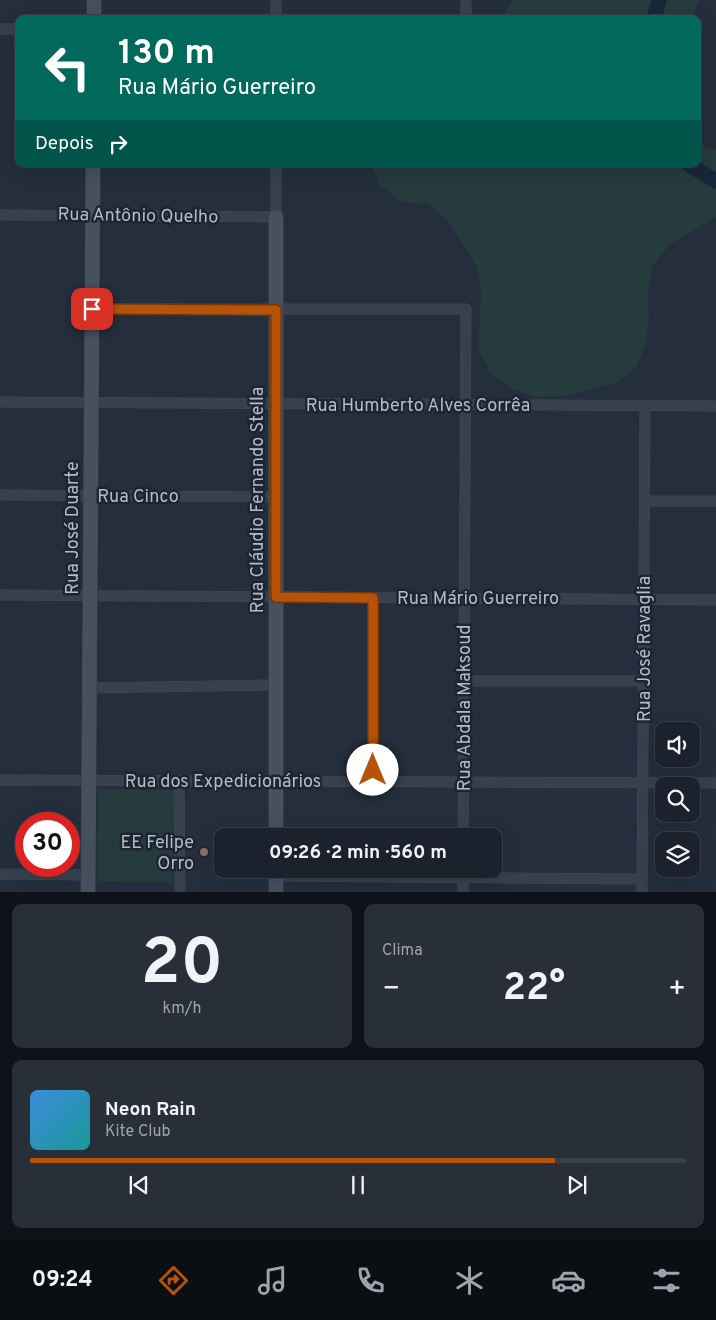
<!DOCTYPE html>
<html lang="pt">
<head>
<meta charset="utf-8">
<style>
  body { margin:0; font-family:Overpass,sans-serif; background:#282f39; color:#f1f3f6; height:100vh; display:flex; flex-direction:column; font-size:19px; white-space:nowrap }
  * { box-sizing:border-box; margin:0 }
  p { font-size:16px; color:#a0a4aa }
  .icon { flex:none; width:28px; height:28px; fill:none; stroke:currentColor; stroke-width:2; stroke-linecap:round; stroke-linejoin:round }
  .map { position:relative; height:892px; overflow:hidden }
  .panel { display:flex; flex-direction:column; gap:12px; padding:12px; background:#0f1319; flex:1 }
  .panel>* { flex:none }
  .guide { position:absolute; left:15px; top:15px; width:686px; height:152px; border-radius:10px; box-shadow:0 5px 20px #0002,0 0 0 1px #393f49; background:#00695c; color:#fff; overflow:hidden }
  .fabs { position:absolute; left:655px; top:722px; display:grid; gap:10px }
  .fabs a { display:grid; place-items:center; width:45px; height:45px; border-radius:10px; background:#1b222d; box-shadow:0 5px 20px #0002,0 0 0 1px #393f49; font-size:25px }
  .speed { position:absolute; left:15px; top:812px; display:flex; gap:10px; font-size:25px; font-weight:700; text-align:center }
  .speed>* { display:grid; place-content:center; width:65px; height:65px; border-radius:50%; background:#1b222d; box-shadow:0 5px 20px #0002,0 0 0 1px #393f49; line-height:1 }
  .speed .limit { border:8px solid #d22; background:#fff; color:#111 }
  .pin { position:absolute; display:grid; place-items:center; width:42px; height:42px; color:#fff; margin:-21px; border-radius:10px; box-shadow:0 2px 8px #0006 }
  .me { position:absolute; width:55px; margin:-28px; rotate:0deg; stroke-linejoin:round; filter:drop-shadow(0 0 4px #0008) }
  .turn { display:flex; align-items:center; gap:18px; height:105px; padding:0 20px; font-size:22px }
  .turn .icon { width:65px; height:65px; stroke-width:2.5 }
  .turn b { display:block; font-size:35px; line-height:42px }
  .then { display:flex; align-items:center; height:48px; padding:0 20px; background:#0003; gap:10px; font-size:19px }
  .big { font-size:38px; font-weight:700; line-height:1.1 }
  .panel .widget { flex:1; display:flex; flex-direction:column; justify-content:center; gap:8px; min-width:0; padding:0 18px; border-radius:10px; background:#282f39 }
  .panel .dial { align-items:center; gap:0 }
  .dial b { font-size:65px; line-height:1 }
  .song { display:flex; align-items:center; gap:15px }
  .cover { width:60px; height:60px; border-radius:8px; background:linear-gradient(135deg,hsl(210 70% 55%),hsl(180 70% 35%)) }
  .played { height:5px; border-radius:2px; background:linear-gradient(90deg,#b45309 80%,#393f49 80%) }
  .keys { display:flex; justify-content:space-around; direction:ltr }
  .heat { display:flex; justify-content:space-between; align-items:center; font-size:28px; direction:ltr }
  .panel .tiles { flex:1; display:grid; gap:12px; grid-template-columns:1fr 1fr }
  .widget:last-child { grid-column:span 2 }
  .trip { position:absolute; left:214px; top:828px; width:288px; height:50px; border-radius:10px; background:#1b222d; box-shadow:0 5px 20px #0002,0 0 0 1px #393f49; font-weight:700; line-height:50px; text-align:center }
  .menu { display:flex; height:80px; justify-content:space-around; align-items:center; background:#0b0e12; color:#a0a4aa }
  .menu .icon { width:35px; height:35px }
  .menu .on { color:#b45309 }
  .menu b { font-size:22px; color:#f1f3f6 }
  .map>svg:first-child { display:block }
  .green { fill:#263b3d }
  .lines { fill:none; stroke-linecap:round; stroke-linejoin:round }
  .river { stroke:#18263a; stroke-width:15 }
  .street-casing { stroke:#414956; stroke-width:11 }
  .secondary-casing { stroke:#414956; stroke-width:15 }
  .street { stroke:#38404d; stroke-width:10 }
  .secondary { stroke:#46505f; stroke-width:14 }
  .route-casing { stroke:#753606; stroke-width:12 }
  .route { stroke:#b45309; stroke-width:9 }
  .education-dot { fill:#8d6e63; stroke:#1d2532; stroke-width:2 }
  .labels { text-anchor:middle; stroke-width:5; stroke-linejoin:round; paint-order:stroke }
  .street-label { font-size:18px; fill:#b4bbc8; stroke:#1d2532 }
  .poi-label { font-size:18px; fill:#b4bbc8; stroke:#1d2532; text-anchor:end }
</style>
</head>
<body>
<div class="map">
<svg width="716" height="893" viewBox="0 0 716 893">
  <rect width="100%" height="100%" fill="#242e3c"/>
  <!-- green -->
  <g class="green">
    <polygon points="513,0 698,0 693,19 501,19"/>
    <polygon points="698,139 703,146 716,150 716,217 670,244 653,266 648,291 649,316 646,343 636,367 616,383 565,396 536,397 512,389 490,373 478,348 481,295 477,268 449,222 428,204 402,202 380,186 372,164 698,164"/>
    <polygon points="98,789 174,790 173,882 97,881"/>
  </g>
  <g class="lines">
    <!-- river -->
    <g class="river">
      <polyline points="654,19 659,0"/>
      <polyline points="688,164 716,181"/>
    </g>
    <defs>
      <g id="street">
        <polyline points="276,19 276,0"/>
        <polyline points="466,19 466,0"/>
        <polyline points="0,29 19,29"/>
        <polyline points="0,215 276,217 276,164"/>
        <polyline points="92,309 466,309 463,836"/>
        <polyline points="0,402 716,406"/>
        <polyline points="0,495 276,497"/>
        <polyline points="645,501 716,501"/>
        <polyline points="0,595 716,600"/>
        <polyline points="373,597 373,781"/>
        <polyline points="464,681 644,681"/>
        <polyline points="90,688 276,685"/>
        <polyline points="0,780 716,783"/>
        <polyline points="179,781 180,893"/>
        <polyline points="0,874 88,875"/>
        <polyline points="276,876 642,879"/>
        <polyline points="463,893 463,869"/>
        <polyline points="642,893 645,406"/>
      </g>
      <g id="secondary">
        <polyline points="94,19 94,0"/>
        <polyline points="276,217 276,836"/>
        <polyline points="276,869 276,893"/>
        <polyline points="88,893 93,164"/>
      </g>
    </defs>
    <!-- street casing -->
    <use href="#street" class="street-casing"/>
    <!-- secondary casing -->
    <use href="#secondary" class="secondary-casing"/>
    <!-- street -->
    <use href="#street" class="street"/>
    <!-- secondary -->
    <use href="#secondary" class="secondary"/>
  </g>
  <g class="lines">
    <defs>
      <polyline id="route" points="92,309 276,310 276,597 373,598 373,770"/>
    </defs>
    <!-- route casing -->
    <use href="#route" class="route-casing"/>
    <!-- route -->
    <use href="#route" class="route"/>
  </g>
  <!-- markers -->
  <circle class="education-dot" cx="204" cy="852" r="5"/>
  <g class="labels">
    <!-- street labels -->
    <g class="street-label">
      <text transform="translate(138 215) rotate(1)" y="6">Rua Antônio Quelho</text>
      <text x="418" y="411">Rua Humberto Alves Corrêa</text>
      <text x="138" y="502">Rua Cinco</text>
      <text transform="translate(257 500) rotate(-90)" y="6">Rua Cláudio Fernando Stella</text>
      <text transform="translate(72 528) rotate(-90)" y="6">Rua José Duarte</text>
      <text x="478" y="604">Rua Mário Guerreiro</text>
      <text transform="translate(644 649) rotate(-90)" y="6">Rua José Ravaglia</text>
      <text transform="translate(464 708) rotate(-90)" y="6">Rua Abdala Maksoud</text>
      <text x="223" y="787">Rua dos Expedicionários</text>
    </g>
    <!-- poi labels -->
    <g class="poi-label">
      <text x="194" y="848">EE Felipe<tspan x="194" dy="21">Orro</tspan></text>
    </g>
  </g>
</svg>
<div class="fabs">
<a><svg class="icon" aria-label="sound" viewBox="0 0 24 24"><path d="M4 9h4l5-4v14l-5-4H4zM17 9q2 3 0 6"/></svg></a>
<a><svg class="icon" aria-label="search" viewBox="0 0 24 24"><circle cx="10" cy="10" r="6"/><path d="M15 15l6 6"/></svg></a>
<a><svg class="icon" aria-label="layers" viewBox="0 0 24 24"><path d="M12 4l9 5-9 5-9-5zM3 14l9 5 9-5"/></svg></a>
</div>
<div class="speed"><div class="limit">30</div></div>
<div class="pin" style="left:92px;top:309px;background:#d93025"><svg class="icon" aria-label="arrive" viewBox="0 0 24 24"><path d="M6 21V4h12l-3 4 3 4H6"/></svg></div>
<svg class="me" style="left:373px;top:770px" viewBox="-20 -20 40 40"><circle r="19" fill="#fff"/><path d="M0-13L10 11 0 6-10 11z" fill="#b45309"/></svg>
<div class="trip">09:26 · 2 min · 560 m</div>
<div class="guide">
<div class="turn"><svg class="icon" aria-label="left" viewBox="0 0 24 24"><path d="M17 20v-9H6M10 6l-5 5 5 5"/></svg><div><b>130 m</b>Rua Mário Guerreiro</div></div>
<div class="then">Depois<svg class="icon" aria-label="right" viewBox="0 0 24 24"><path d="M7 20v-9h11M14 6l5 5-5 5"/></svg></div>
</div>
</div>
<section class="panel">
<div class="tiles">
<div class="widget dial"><b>20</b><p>km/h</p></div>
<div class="widget"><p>Clima</p>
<div class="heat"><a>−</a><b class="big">22°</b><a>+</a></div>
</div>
<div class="widget">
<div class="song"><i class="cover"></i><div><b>Neon Rain</b><p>Kite Club</p></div></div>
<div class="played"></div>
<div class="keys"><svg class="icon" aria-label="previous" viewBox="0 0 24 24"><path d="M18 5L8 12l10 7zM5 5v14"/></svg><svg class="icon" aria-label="pause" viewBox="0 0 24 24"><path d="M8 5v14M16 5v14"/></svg><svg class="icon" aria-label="next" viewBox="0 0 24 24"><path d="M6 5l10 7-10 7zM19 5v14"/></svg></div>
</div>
</div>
</section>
<nav class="menu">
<b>09:24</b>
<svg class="icon on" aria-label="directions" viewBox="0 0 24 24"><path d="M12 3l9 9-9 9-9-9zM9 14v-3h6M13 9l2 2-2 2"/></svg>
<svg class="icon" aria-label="music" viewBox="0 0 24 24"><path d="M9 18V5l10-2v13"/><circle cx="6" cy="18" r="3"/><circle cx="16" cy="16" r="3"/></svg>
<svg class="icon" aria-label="phone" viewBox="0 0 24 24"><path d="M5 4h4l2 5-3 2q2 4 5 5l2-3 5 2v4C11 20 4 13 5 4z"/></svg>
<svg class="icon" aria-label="climate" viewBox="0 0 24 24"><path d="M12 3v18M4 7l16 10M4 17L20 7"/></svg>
<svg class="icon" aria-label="car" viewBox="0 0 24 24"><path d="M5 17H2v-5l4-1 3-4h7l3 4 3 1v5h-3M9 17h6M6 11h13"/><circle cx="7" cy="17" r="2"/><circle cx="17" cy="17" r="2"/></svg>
<svg class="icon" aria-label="filters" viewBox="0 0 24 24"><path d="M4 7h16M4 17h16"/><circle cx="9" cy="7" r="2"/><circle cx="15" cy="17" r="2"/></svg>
</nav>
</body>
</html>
